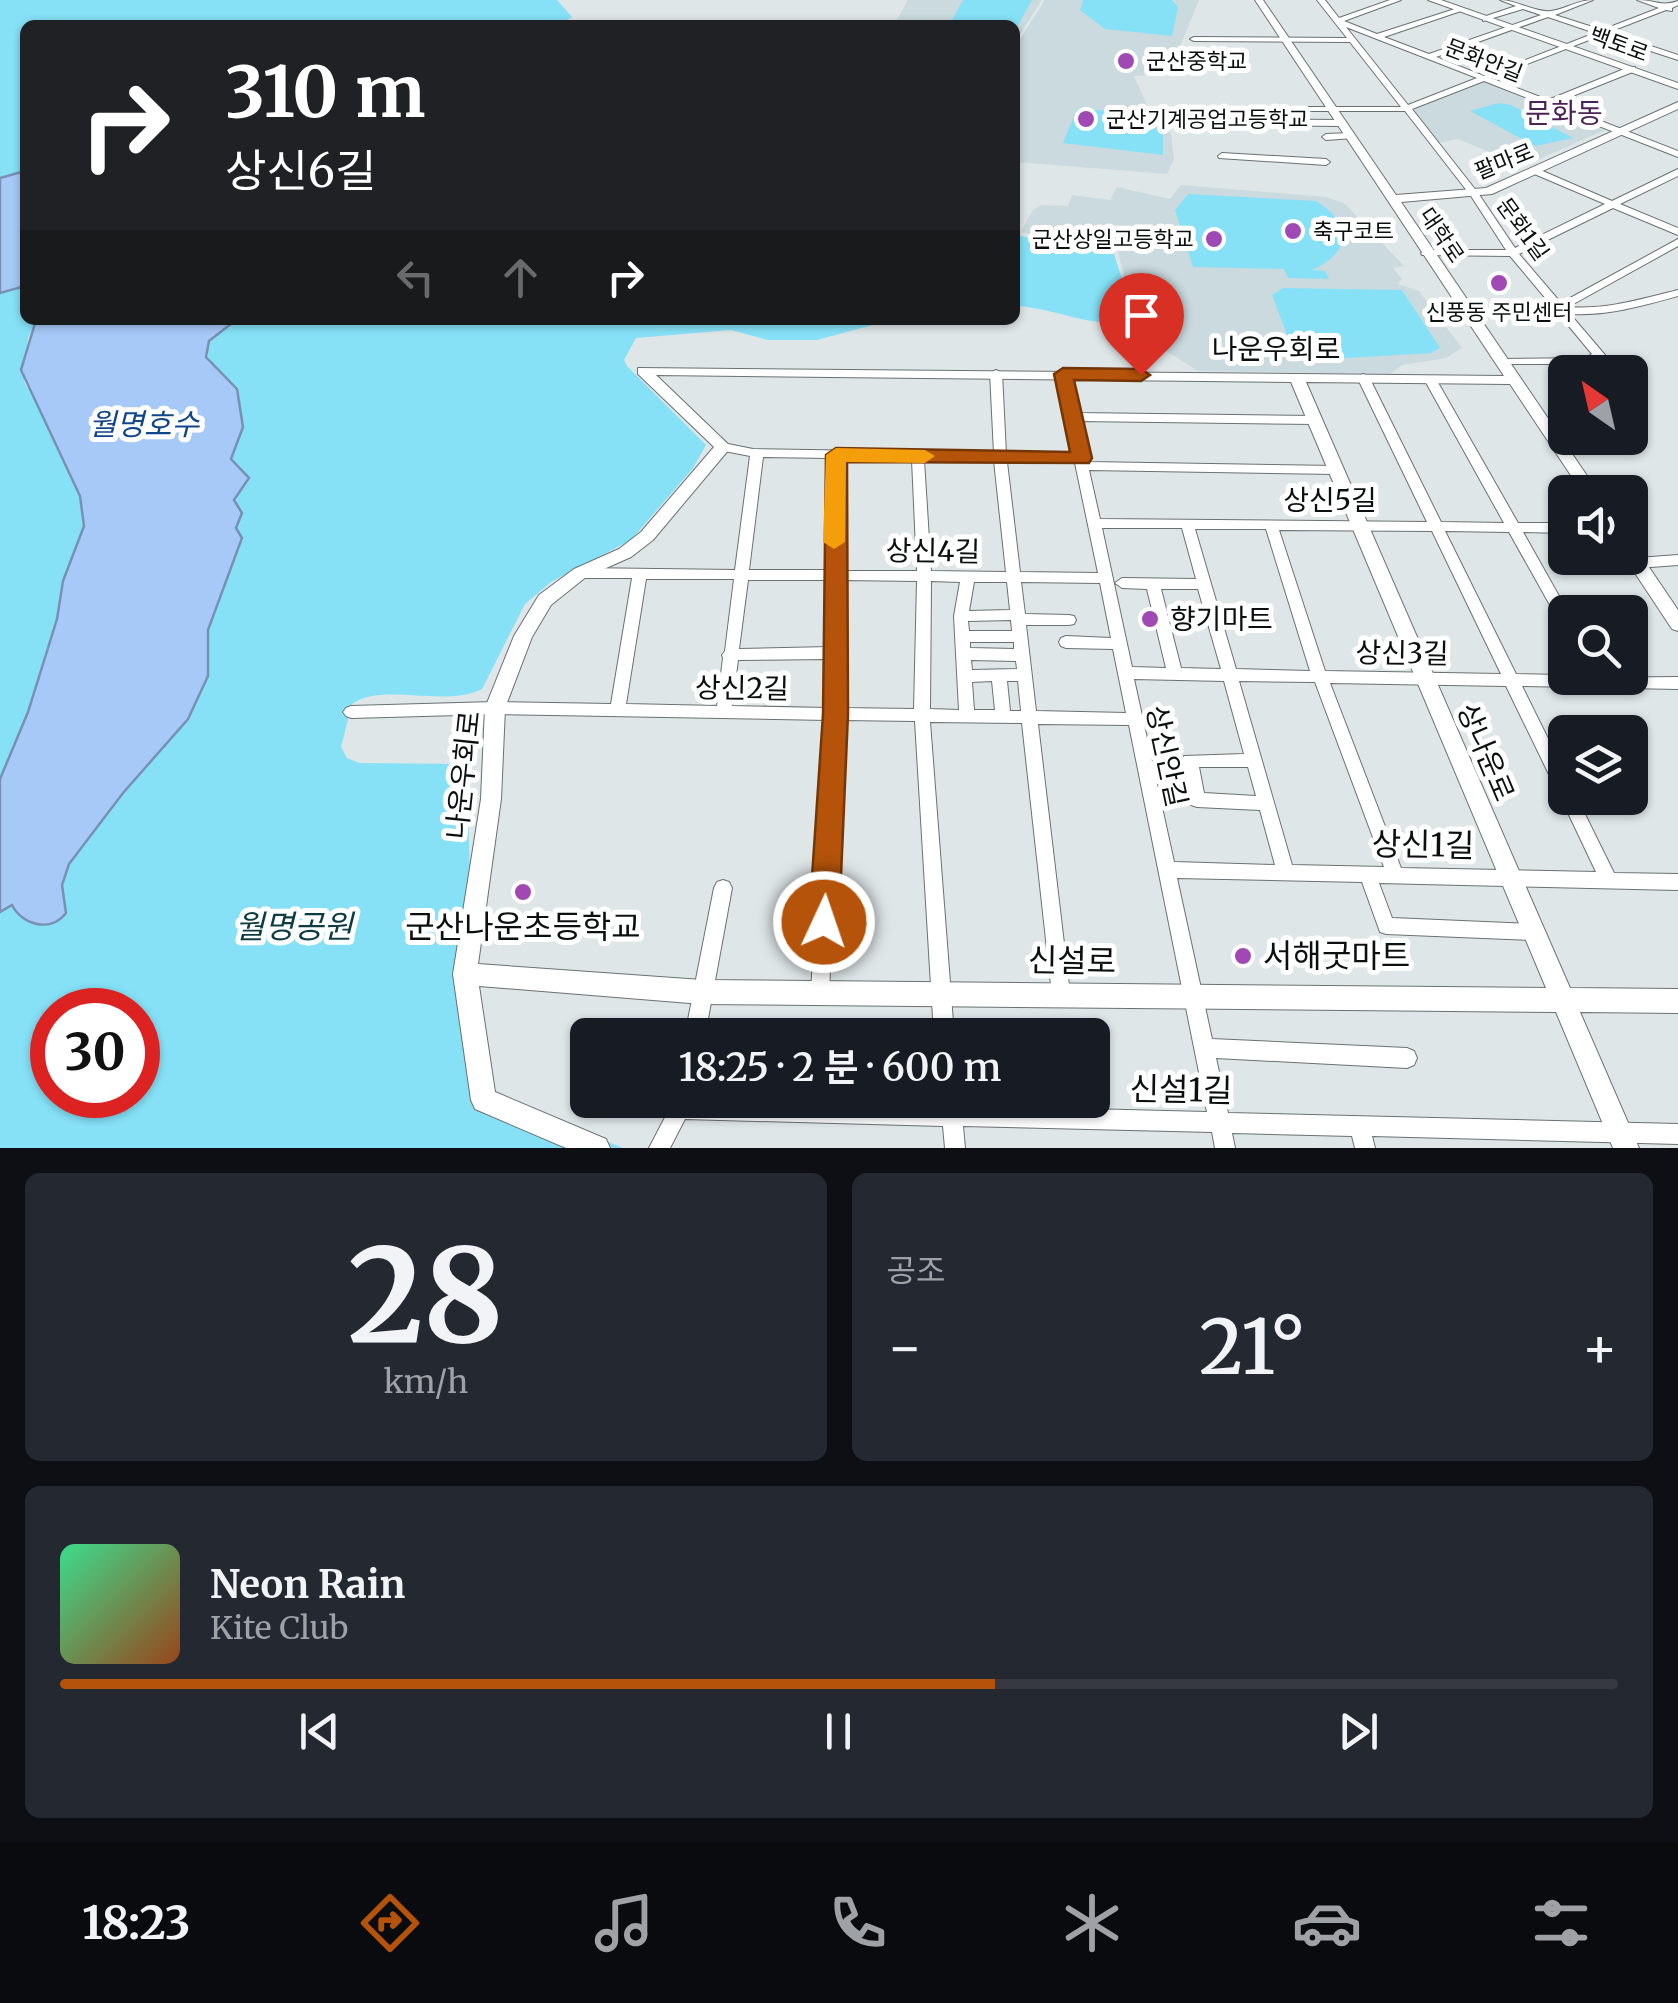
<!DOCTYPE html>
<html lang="ko">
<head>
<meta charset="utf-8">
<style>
  body { margin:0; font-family:Merriweather,"Noto Sans KR",serif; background:#242831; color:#f1f3f6; height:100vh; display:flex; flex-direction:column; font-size:38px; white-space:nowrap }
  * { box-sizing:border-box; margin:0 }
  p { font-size:32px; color:#9ea1a6 }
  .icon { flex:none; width:55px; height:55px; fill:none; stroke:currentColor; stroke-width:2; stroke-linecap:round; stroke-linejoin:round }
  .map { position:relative; height:1148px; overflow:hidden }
  .details { display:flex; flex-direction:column; gap:25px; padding:25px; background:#0d0f14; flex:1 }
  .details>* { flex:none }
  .hud { position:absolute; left:20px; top:20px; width:1000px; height:305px; border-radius:15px; box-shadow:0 2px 8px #0004; background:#202124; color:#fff; overflow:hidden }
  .needle { width:65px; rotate:326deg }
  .tools { position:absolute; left:1548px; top:355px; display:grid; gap:20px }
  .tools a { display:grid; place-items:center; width:100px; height:100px; border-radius:15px; background:#171b24; box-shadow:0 2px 8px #0004; font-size:50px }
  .speed { position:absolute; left:30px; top:988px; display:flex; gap:20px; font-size:50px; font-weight:700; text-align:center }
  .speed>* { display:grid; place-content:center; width:130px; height:130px; border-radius:50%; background:#171b24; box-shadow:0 2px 8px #0004; line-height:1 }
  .speed .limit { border:15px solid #d22; background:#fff; color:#111 }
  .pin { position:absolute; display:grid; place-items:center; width:85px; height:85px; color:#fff; margin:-102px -42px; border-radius:50% 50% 50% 0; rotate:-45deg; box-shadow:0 0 10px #0007 }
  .pin .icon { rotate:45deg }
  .me { position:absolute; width:110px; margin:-55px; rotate:3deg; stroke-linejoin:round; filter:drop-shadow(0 0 8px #0008) }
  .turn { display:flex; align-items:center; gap:35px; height:210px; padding:0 40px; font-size:45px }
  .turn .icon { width:130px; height:130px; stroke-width:2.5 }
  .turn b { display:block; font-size:70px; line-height:85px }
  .lanes { display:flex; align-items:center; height:95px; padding:0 40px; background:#0003; justify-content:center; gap:50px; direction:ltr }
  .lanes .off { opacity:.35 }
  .big { font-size:75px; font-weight:600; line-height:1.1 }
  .details .card { flex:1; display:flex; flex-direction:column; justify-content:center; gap:15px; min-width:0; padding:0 35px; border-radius:15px; background:#242831 }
  .details .dial { align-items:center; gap:0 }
  .dial b { font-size:130px; line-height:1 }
  .song { display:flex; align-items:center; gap:30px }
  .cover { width:120px; height:120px; border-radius:15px; background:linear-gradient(135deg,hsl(150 70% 55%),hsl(20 70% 35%)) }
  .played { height:10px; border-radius:5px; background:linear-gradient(90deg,#b45309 60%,#363941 60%) }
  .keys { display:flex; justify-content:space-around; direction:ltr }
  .heat { display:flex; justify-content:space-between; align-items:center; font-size:55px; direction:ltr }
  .details .tiles { flex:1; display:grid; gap:25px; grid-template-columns:1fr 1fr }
  .card:last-child { grid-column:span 2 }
  .trip { position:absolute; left:570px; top:1018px; width:540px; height:100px; border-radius:15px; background:#171b24; box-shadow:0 2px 8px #0004; font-weight:600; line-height:100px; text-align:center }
  .tab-bar { display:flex; height:160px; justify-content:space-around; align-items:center; background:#090b0e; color:#9ea1a6 }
  .tab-bar .icon { width:70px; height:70px }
  .tab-bar .on { color:#b45309 }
  .tab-bar b { font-size:45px; color:#f1f3f6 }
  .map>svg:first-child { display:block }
  .built { fill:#cadade }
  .green { fill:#86e1f7; fill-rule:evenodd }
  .water { fill:#a7c9f8; stroke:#7891b2; stroke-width:2.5 }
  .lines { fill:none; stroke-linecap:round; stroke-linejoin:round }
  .minor-casing { stroke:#6b7173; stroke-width:2 }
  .tertiary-casing { stroke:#6b7173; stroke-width:2 }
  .minor { fill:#fff; fill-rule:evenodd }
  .tertiary { fill:#fff; fill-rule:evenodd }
  .route { fill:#b45309; stroke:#753606; stroke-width:2.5 }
  .slow { fill:#f59e0b }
  .poi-dot { fill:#a048b4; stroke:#fff; stroke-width:4 }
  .labels { text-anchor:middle; stroke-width:10; stroke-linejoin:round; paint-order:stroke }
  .far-street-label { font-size:22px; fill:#0c0f0f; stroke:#fff }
  .far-poi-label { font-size:22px; fill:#0c0f0f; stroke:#fff; text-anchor:start }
  .far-quarter-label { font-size:28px; fill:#4d2357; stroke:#fff }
  .street-label { font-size:28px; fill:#0c0f0f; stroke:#fff }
  .poi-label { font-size:28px; fill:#0c0f0f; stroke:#fff; text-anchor:start }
  .water-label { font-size:30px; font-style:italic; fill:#11468a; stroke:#fff }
  .near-street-label { font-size:32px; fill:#0c0f0f; stroke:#fff }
  .near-park-label { font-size:32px; font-style:italic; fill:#0d3b44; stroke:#fff }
  .near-poi-label { font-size:32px; fill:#0c0f0f; stroke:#fff }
</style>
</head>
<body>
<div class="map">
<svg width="1678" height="1148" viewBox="0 0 1678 1148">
  <rect width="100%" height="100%" fill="#dfe6e8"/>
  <!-- built -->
  <g class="built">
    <polygon points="908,0 1041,0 1041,1 1015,42 1015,25 894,25"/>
    <polygon points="1045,0 1199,0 1169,74 1134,76 1150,112 1171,134 1174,159 1167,174 1015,162 1015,47"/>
    <polygon points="1484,82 1492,84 1605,130 1523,166 1458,139 1438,143 1411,109"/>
    <polygon points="1181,185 1327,197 1345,204 1404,266 1393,268 1402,279 1398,284 1419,291 1462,348 1446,358 1402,365 1390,374 1198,371 1146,338 1136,296 1128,294 1117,247 1080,246 1021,232 1032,211 1041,205 1068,206 1072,195 1110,200 1117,187 1170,199"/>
  </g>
  <!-- green -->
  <g class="green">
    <polygon points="0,0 557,0 572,17 559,25 25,25 25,171 0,178"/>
    <polygon points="963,0 1032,0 1016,29 1015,25 951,22"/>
    <polygon points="1083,0 1172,0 1178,7 1172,36 1105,29 1080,10"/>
    <polygon points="1499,103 1511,105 1573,138 1535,146 1470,111"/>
    <polygon points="1077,109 1138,112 1163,135 1163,155 1063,143"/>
    <path d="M1188,194l128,7c37,22 35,52 -4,69l13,1 4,8 -41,-1 -4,-9 -91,-2 -18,-57z"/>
    <path d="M1015,235l99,19 18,56 -2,9c-34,12 -77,-12 -115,-13z"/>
    <polygon points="25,286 25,320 36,320 28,338 24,382 46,416 80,496 84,527 63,581 57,619 28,712 0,779 0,293"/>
    <polygon points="1283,288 1402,290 1440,348 1431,353 1297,361 1272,295"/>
    <path d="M236,320h655l-74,20h-49l-37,-10 -95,8 -12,22 3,6 79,79 -13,23 -62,72 -80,42 -26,22 -43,85c-37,19 -100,-7 -130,15l-11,43 6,11 12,5 104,1 4,5 4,147 17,170 13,11 122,51h-623v-236l12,-7 54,8 -4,-28 7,-21 54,-71 50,-56 35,-61v-46l34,-92c-14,-21 -5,-43 3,-65l-9,-5 -5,-9 12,-32 -6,-38 -21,-18 -11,-20 11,-18zM52,1010h86v85h-86z"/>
  </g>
  <!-- water -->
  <g class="water">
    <polygon points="25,171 25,286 0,293 0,178"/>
    <path d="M36,320h200l-27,21 -3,16 31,32 6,38 -12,32 18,19 -15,22 8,13 -6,15 6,10 -34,92v46l-20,43 -65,74 -54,71 -7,21 4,28c-15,20 -44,12 -54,-8l-12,7v-133l28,-67 29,-93 6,-38 21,-55 -4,-30 -59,-126z"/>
  </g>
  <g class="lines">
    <defs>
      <g id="minor">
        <path d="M1317,0h8l14,18 51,-18h11l-57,21 33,13 84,-27v4l-77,26 45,17 112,-39 -18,-6 -40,12v-4l33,-11 -16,-6c17,0 35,13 51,11 15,-2 26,-11 42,-11l-38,15 47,15 57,-22 -22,-8c19,0 23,7 41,1v4l-6,3v3l-6,-1 -57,22 69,23v5l-76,-25 -111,43 57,22 81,-33h6v4l-80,32 123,48v6l-194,-76 -72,28 66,84 37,55 90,-44 -73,-31v-4h6l74,32 66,-32v7l-58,28 58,24v7l-65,-27 -94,46 42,49 117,-64v7l-110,61c38,3 74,-8 110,-17v6c-36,10 -71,20 -108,18l35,41 -18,9h-89v-4l4,-1 83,-1 7,-4 -35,-42 -90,6 -1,-2 5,-3 81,-7 -42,-50 -88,-1 -1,-2 5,-3h80l-35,-54 -66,-85h-109v-4h105l-51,-65 -156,-1 -4,-2 4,-2 153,1zM1548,17l47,16 -111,43 -48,-19zM1346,27l131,51 -69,27z"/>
        <polygon points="1165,119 1342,120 1346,123 1342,126 1162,124 1161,122"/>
        <polygon points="1350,133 1353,134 1353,138 1326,140 1322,137 1326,134"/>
        <polygon points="1222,153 1326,159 1330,162 1326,165 1219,158 1218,156"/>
        <path d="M996,370l6,3 4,81 68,1 -17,-81 6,-3 6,3 8,39 238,3 6,4 -6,4 -236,-3 9,41 248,4 6,4 -6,4 -247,-4 11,49 327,3 -70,-145 6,-3 6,3 72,145 63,1 -80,-144 6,-3 6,3 82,144h47v10l-42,-1 45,80h-3v12l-5,-1 -51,-91 -64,-1 71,143 49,1v3l113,-1v12l-156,-3 43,87v25h12l37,75 64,1v16l-299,-7 13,35 141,6 6,2 3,6 -3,6 -6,2 -147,-6 -6,-2 -18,-50 -185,-4 35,161 195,9 7,3 3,7 -3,7 -7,3 -191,-10 12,55 450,11v20l-306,-8 3,12h-20l-3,-12 -120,-3 3,15h-20l-3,-16 -249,-6 2,22h-20l-2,-22 -258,-7 -15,29h-21l25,-48 267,5 -1,-5h20l1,6 246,6 -78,-387 -91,-1 32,270 -2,6 -7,3 -7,-3 -2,-6 -30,-271 -92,-1 24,313h-20l-19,-314 -72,-1 -14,271 -2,6 -7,3 -7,-3 -2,-6 17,-271 -333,-6 -144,4 -5,-2 -3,-4 3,-4 5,-2 144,-4 116,2 21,-126h-52l-7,-5 7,-5 155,2 15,-114 -31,-6 -2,-3 2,-3 4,-1 30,6 241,4 -4,-80zM763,457l67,1 -1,112h-80zM842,459l70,1 5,111h-74zM924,460l70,1 12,111 -75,-1zM1007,462l68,1 23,110 -78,-1zM1102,528h80l14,51 -74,-1 -7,5 7,5 25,1 19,79 -34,-1zM1195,529h71l44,142 -74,-2zM1279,530l153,1 69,143 -176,-3zM646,579h88l-9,72 -3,4 1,3 -6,48 -91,-2zM748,580h81v67l-90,2zM843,580l74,1 -3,128 -70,-1zM931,581l29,1 -6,34 5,94 -29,-1zM974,582h33l3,28 -41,1zM1021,582l79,1 11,55 -45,-2 -5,2 -2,4 2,4 5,2 47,1 13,64 -90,-2 -10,-86h43l5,-1 2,-4 -2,-4 -5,-1 -44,-1zM1161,589h37l23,80 -40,-1zM1011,620l1,11h-43l-1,-10zM970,642h44v7l-44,-1zM829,659l-1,49 -96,-2 6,-46zM971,660l45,1 1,8 -45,1zM1134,679l90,2 20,73 -60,2 -2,5 7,39 2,5 6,2 63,3 15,55 -101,-3zM992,681l3,29h-21l-2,-28zM1007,681h11l3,30h-11zM1239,681l76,1 69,185 -92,-2zM1330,683l176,3 53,109 3,1 -1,2 35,74 -195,-4zM1199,767h49l8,29 -52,-3z"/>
        <polygon points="1678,555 1678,565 1637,568 1630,563 1637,558"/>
        <polygon points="723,880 729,882 732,888 705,1035 685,1035 714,888 717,882"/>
      </g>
      <g id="tertiary">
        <path d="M1255,0h8l133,195 90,-7 192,-86v7l-186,85 -91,8 197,290h-16l-72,-108 -204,-2 264,606 108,1v24l-98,-1 59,136h-26l-57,-136 -854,-8 -223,-18 16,106 111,47 4,9h-44l-91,-39 -4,-9 -18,-126 28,-175 4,-91 29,-72 25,-41 35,-26 45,-20 22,-17 73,-85 -76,-73v-6l866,8zM656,375l635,7 255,606 -844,-8 -224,-16 23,-165 4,-91 27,-71 19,-32 35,-28 45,-20 22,-17 78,-93z"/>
        <polygon points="1428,0 1441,0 1678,83 1678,89"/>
        <polygon points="1630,546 1636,548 1678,610 1678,631 1672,629 1625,558 1630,558"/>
      </g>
    </defs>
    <!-- minor casing -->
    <use href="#minor" class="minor-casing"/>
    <!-- tertiary casing -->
    <use href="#tertiary" class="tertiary-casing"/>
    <!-- minor -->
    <use href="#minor" class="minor"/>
    <!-- tertiary -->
    <use href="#tertiary" class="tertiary"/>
  </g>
  <!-- route -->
  <polygon class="route" points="1063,368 1141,369 1150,375 1141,381 1074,380 1092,458 1089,463 847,462 848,714 839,922 834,932 824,936 814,932 809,922 823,714 826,455 836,448 1070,452 1054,374"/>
  <!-- slow -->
  <polygon class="slow" points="836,448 925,450 935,456 925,463 846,462 845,542 834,549 823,542 826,455"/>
  <!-- markers -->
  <g class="poi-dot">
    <circle cx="1126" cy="61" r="10"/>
    <circle cx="1086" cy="119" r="10"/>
    <circle cx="1293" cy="231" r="10"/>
    <circle cx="1214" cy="239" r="10"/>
    <circle cx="1499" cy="283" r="10"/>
    <circle cx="1150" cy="619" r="10"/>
    <circle cx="523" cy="892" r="10"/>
    <circle cx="1243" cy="956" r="10"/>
  </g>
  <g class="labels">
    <!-- far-street labels -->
    <g class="far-street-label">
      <text transform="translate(1619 44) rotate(20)" y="8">백토로</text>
      <text transform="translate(1484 60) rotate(21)" y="8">문화안길</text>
      <text transform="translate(1504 161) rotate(-22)" y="8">팔마로</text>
      <text transform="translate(1523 229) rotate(54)" y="8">문화1길</text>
      <text transform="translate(1442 235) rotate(56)" y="8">대학로</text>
    </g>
    <!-- far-poi labels -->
    <g class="far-poi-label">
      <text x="1146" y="69">군산중학교</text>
      <text x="1106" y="127">군산기계공업고등학교</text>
      <text x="1313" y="239">축구코트</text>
      <text x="1194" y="247" text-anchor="end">군산상일고등학교</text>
      <text x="1499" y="320" text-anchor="middle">신풍동 주민센터</text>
    </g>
    <!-- far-quarter labels -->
    <g class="far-quarter-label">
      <text x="1564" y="123">문화동</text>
    </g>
    <!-- street labels -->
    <g class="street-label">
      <text x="1276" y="359">나운우회로</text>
      <text x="1330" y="510">상신5길</text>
      <text transform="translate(933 551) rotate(1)" y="10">상신4길</text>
      <text transform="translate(1402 653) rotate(1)" y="10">상신3길</text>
      <text transform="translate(742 688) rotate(1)" y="10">상신2길</text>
      <text transform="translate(1486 752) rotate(67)" y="10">상나운로</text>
      <text transform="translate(1167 756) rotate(78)" y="10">상신안길</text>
      <text transform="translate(463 775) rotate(-84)" y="10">나운우회로</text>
    </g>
    <!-- poi labels -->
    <g class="poi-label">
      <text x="1170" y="629">향기마트</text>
    </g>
    <!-- water labels -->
    <g class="water-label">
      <text x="144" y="435">월명호수</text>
    </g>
    <!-- near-street labels -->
    <g class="near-street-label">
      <text transform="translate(1423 845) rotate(1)" y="11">상신1길</text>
      <text transform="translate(1072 961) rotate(1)" y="11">신설로</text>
      <text transform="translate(1181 1090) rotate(1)" y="11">신설1길</text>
    </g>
    <!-- near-park labels -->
    <g class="near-park-label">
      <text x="294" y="938">월명공원</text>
    </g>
    <!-- near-poi labels -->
    <g class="near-poi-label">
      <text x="523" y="938">군산나운초등학교</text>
      <text x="1263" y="967" text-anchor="start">서해굿마트</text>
    </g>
  </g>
</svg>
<div class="tools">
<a><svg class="needle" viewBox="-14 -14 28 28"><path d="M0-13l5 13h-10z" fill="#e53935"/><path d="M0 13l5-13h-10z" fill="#9ea1a6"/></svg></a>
<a><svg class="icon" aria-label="sound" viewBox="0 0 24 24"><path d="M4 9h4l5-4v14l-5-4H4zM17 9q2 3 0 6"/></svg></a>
<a><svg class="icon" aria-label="search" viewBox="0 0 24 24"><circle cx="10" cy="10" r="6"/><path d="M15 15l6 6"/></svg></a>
<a><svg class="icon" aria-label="layers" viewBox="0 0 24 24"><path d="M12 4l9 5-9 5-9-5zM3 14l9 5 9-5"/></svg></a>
</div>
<div class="speed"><div class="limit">30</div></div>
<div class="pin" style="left:1141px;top:375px;background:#d93025"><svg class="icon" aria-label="arrive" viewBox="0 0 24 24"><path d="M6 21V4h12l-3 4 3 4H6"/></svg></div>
<svg class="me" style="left:824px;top:922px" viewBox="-20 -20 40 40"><circle r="17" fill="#b45309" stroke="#fff" stroke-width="3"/><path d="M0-11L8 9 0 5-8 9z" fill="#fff"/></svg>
<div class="trip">18:25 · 2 분 · 600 m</div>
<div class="hud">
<div class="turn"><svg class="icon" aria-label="right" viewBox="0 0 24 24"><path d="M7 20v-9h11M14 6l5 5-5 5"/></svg><div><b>310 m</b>상신6길</div></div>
<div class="lanes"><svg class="icon off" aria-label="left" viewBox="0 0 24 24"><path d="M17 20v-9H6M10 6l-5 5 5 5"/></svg><svg class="icon off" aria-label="ahead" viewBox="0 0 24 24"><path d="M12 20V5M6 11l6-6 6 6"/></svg><svg class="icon" aria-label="right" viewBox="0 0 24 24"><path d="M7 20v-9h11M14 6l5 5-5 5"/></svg></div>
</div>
</div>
<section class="details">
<div class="tiles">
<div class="card dial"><b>28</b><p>km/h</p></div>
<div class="card"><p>공조</p>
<div class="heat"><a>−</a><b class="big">21°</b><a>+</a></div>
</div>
<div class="card">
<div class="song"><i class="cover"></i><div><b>Neon Rain</b><p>Kite Club</p></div></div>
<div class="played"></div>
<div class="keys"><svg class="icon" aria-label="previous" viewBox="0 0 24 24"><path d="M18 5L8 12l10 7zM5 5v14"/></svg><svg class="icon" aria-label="pause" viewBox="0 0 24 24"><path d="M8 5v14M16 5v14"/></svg><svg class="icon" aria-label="next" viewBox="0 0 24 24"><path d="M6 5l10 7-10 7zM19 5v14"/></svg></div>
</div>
</div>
</section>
<nav class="tab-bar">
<b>18:23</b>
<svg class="icon on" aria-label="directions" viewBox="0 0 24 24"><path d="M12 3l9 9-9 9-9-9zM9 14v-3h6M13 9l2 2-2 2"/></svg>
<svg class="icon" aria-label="music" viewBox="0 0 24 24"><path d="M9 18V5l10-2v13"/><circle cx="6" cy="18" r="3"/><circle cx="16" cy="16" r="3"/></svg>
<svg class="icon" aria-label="phone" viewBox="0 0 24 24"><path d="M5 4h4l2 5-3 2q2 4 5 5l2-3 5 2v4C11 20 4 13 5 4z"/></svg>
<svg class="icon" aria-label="climate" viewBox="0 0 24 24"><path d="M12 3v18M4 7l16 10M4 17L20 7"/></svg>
<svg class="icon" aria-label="car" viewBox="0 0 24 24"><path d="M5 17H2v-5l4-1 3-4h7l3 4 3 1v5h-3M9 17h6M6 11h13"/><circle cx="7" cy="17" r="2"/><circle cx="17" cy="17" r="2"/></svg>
<svg class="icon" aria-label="filters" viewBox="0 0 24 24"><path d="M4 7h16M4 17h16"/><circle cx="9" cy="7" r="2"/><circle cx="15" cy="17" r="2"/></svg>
</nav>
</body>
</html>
